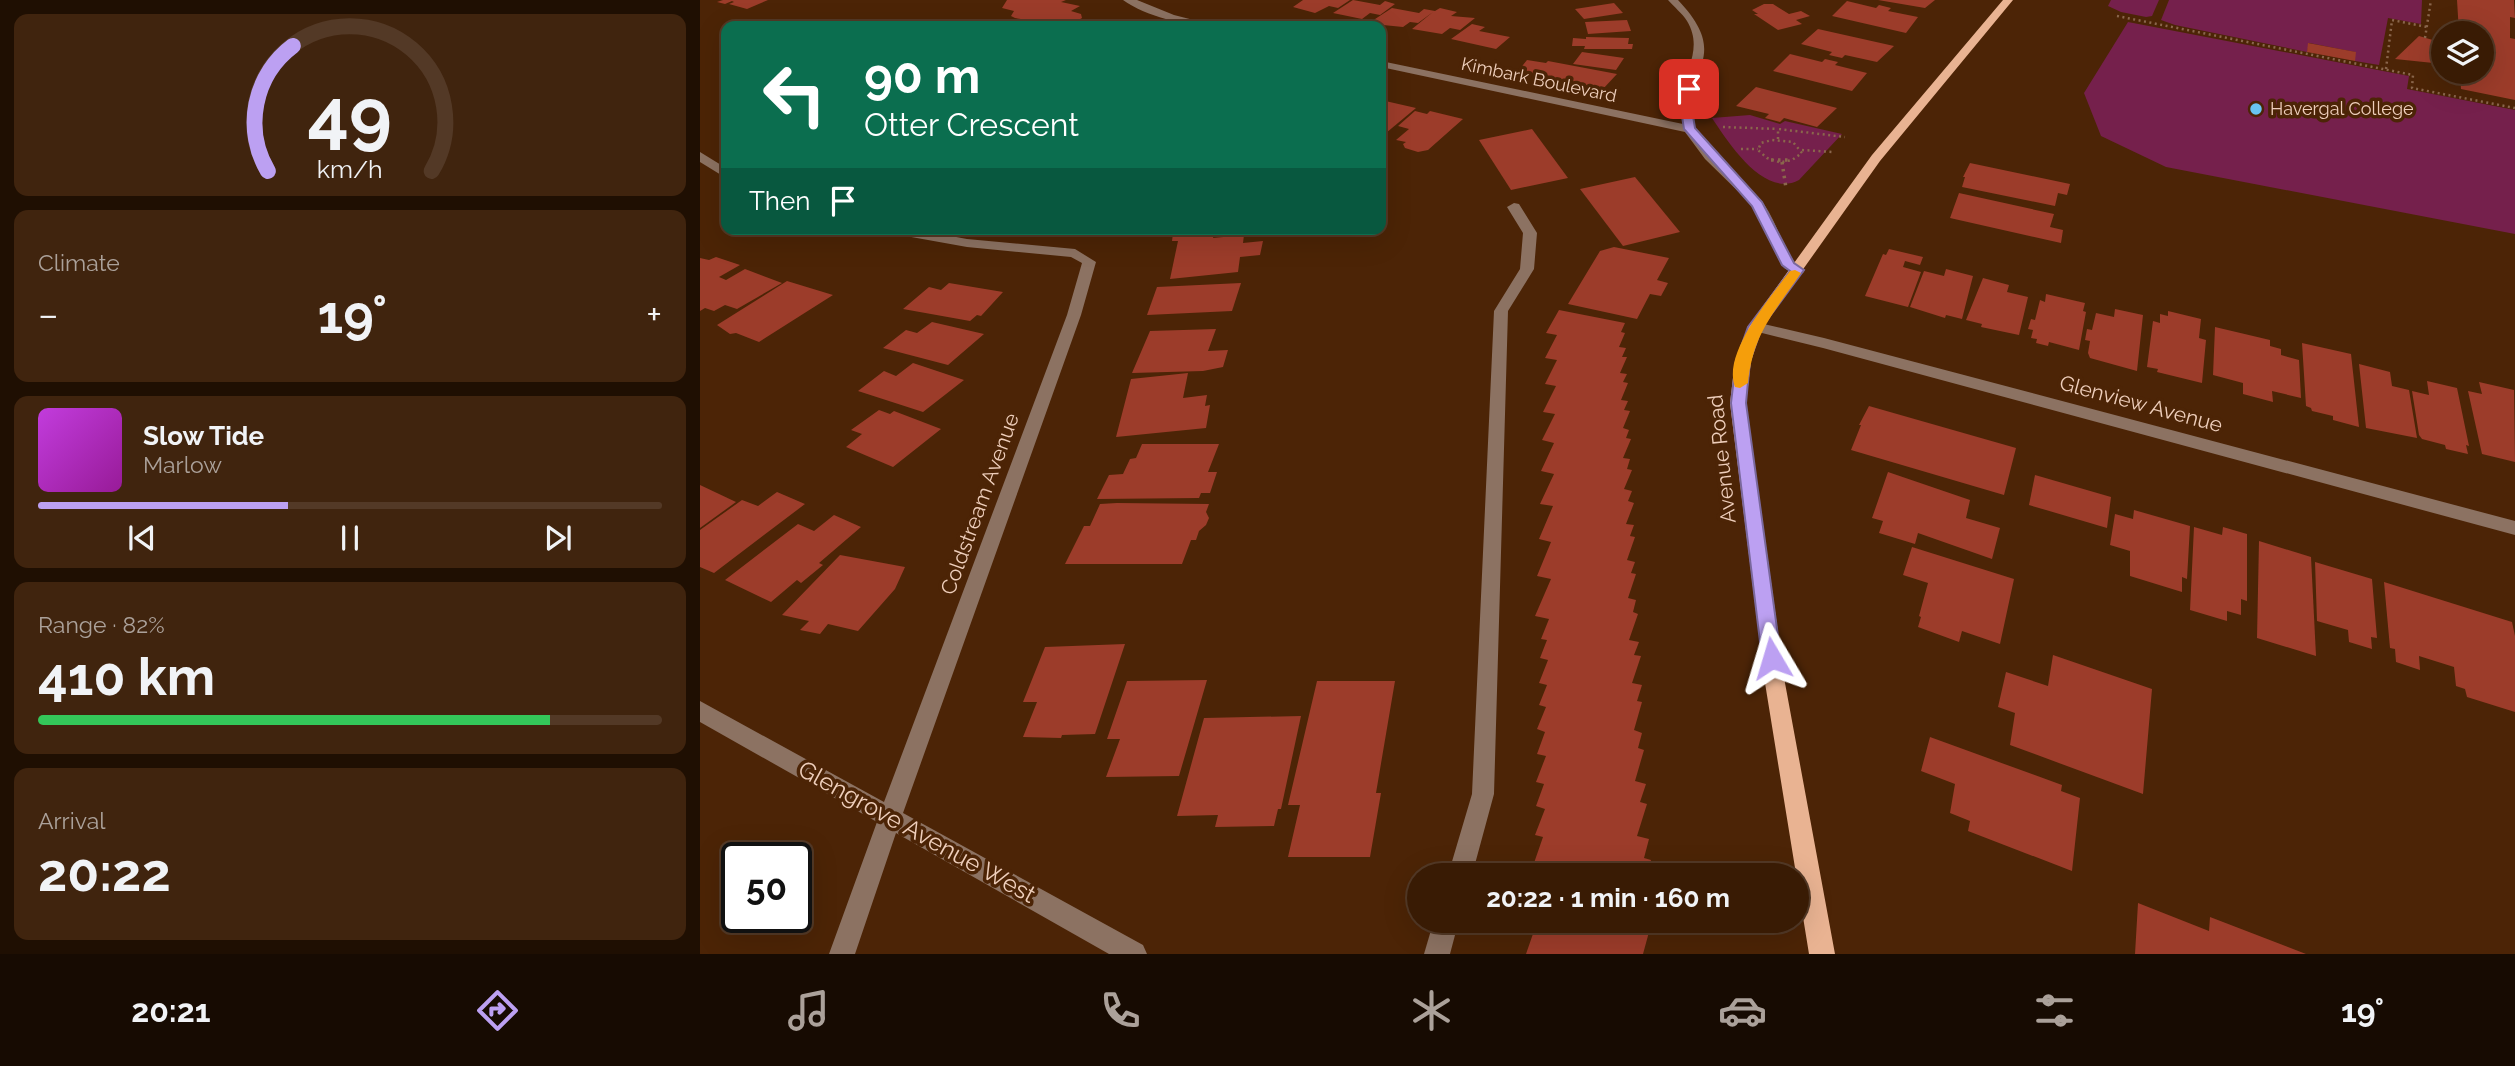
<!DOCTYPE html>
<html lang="en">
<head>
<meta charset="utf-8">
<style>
  body { margin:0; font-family:Raleway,sans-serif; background:#40240e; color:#f1f3f6; height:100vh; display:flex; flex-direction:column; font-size:26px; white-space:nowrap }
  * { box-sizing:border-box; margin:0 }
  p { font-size:23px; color:#aba19a }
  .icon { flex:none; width:38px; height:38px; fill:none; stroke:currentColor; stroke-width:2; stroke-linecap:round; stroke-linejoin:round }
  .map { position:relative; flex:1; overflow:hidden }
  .sheet { display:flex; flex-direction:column; gap:14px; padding:14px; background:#1f0f02; width:700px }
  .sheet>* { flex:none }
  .banner { position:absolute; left:21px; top:21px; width:665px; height:214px; border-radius:14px; box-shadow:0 7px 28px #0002,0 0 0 2px #533926; background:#0b6e4f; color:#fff; overflow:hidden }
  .buttons { position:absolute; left:1731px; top:21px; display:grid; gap:14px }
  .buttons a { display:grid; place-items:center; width:63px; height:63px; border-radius:50%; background:#391b04; box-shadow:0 7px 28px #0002,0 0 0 2px #533926; font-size:35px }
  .speed { position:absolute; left:21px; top:842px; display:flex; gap:14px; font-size:35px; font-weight:700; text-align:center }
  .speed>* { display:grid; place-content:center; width:91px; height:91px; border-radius:50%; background:#391b04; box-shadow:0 7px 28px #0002,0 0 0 2px #533926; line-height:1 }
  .speed .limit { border:4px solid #111; border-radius:10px; background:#fff; color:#111 }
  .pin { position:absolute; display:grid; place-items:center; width:60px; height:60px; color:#fff; margin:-30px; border-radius:14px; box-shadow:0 4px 10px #0006 }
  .me { position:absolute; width:77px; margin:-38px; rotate:353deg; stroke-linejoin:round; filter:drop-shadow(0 0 5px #0008) }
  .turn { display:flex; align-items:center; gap:24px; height:147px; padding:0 28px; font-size:32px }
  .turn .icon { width:91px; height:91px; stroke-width:2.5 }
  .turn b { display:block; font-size:49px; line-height:60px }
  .then { display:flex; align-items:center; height:66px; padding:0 28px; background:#0003; gap:14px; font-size:26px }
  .big { font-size:52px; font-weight:700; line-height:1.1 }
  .sheet .tile { flex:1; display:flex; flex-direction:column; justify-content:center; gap:10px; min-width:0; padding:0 24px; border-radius:14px; background:#40240e }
  .sheet .dial { align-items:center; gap:0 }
  .dial svg { height:182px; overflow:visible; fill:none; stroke:#533926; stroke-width:7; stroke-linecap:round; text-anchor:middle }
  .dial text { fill:#f1f3f6; stroke:none }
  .song { display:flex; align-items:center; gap:21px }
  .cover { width:84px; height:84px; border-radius:10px; background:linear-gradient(135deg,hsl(290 70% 55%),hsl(300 70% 35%)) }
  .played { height:7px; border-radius:4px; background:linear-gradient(90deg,#bca0f2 40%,#533926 40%) }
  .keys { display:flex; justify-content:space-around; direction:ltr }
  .heat { display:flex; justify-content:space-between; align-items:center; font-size:38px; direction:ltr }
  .charge { height:10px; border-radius:5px; background:linear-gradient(90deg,#34c759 82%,#533926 0) }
  .trip { position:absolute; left:707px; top:863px; width:402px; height:70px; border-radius:35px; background:#391b04; box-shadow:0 7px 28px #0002,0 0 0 2px #533926; font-weight:700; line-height:70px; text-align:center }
  .menu { display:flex; height:112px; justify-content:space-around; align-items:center; background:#170b02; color:#aba19a }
  .menu .icon { width:49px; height:49px }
  .menu .current { color:#bca0f2 }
  .menu b { font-size:32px; color:#f1f3f6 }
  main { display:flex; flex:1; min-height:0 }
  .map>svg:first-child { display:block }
  .green { fill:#75204c }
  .building { fill:#9c3c2a }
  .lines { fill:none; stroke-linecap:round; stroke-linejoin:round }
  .path-far1 { stroke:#8a664c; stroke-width:2.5; stroke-dasharray:2 3.5; stroke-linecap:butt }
  .path { stroke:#8a664c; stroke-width:3.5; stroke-dasharray:2.5 4.5; stroke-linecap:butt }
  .minor { fill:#8c7262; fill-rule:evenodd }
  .major { fill:#e9b392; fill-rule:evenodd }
  .route { fill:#bca0f2; stroke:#7a689d; stroke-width:2 }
  .slow { fill:#f59e0b }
  .poi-dot { fill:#69c3f1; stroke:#4c2406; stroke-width:2.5 }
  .labels { text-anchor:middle; stroke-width:7; stroke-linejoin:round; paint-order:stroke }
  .far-street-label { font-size:18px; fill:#eecebb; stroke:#4c2406 }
  .far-poi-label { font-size:18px; fill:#eecebb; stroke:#4c2406; text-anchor:start }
  .street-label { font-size:21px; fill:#eecebb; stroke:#4c2406 }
  .near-street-label { font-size:24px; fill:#eecebb; stroke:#4c2406 }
</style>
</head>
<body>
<main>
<section class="sheet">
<div class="tile dial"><svg viewBox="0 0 100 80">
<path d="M14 69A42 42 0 1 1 86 69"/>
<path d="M14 69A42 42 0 0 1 25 14" stroke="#bca0f2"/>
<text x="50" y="56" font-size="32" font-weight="700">49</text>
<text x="50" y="72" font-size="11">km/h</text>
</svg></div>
<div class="tile"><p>Climate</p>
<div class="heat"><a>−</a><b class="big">19°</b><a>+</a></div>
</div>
<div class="tile">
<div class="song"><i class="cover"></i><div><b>Slow Tide</b><p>Marlow</p></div></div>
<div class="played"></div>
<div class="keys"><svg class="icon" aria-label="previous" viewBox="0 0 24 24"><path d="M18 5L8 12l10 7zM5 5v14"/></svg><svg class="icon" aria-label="pause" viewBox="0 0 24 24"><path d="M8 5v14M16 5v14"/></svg><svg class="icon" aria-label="next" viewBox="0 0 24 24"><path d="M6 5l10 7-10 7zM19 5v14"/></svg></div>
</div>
<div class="tile"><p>Range · 82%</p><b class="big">410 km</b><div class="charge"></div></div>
<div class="tile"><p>Arrival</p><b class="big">20:22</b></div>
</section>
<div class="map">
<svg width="1815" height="954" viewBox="0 0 1815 954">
  <rect width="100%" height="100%" fill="#4c2406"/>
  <!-- green -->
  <g class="green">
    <polygon points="1411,0 1459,0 1452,16 1446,17 1421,12 1408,6"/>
    <polygon points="1469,0 1722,0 1721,24 1688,18 1679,65 1655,61 1655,52 1609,43 1607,52 1475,25 1461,20"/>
    <polygon points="1428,22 1709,76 1707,89 1815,110 1815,234 1466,167 1401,136 1384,93"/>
    <path d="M1050,115l30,9 5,-3 57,13 -43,46c-35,19 -71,-38 -87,-62z"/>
  </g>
  <!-- building -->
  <g class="building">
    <polygon points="23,0 68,0 47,9 29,4 34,2 32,1 25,4 17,2"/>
    <polygon points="307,0 366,0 361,2 380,6 371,11 381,14 382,18 371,24 358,25 315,18 311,16 314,11 302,8"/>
    <polygon points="603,0 650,0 638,8 629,6 615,13 593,7"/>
    <polygon points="653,0 680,5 685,1 695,4 680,15 670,13 662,19 633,13"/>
    <polygon points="1178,0 1235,0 1225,8"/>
    <polygon points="1757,0 1814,0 1815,18 1810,17 1810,38 1815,39 1815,100 1761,89 1760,72 1782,72 1782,33 1759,33"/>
    <polygon points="1147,1 1176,8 1179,5 1191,8 1188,11 1218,17 1206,33 1132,16"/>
    <polygon points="914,3 923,13 884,19 875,9"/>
    <polygon points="1064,4 1073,4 1089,14 1101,11 1110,16 1096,20 1102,24 1078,30 1054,14 1058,14 1052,10"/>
    <polygon points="692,8 719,13 724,9 735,11 740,8 757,12 751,16 775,18 760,30 750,28 742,34 712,29 733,12 718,23 710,22 703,27 673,24 675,22 672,21"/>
    <polygon points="927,20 931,31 888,34 885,22"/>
    <polygon points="772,24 785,27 779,31 810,37 796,49 751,39"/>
    <polygon points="1118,29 1194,46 1177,62 1145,55 1142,58 1129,55 1132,52 1101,44"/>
    <polygon points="1719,36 1743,43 1743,64 1695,59"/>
    <polygon points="886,37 929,38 928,44 933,44 932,49 884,49 885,46 872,46 873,38 886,39"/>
    <polygon points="1608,43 1656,52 1655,61 1607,52"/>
    <polygon points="882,52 924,58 916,70 873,64"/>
    <polygon points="1090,54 1122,62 1125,59 1138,62 1135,65 1167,73 1152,91 1073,71"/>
    <polygon points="827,60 846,63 848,61 917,74 902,90 819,70"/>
    <polygon points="1056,87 1137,108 1117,127 1084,118 1080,122 1065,118 1069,114 1036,106"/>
    <polygon points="681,100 716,108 686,133 681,132"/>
    <polygon points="715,111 727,114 730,111 763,119 728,150 718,152 705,148 703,144 706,142 696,140 709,129 698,126"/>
    <polygon points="832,129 868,178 811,190 779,140"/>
    <polygon points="1270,163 1370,184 1367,195 1358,193 1355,206 1262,187 1265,177 1263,177"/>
    <polygon points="935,177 980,232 923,246 880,189"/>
    <polygon points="1259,193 1354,214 1350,227 1363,230 1361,243 1250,218"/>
    <polygon points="515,230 513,238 544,235 543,243 563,241 560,255 540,257 538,272 470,279 478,241 472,241 473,233"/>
    <polygon points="914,247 969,258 957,280 968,283 961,296 950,294 937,319 868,304 900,251"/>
    <polygon points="1189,249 1223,257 1220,265 1205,261 1203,267 1221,272 1208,307 1165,296 1183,254 1186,255"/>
    <polygon points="16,257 40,265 19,277 26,280 45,269 82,283 37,309 25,305 14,311 5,308 0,311 0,258 9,260"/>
    <polygon points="1246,269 1273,276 1262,319 1246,315 1245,318 1210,307 1224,271 1244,276"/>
    <polygon points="1283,278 1309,285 1307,292 1328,297 1319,335 1281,327 1282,324 1266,320"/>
    <polygon points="87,281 133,295 59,342 36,333 30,334 17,325"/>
    <polygon points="249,283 303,292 281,316 277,315 270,321 203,309 229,287 241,290"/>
    <polygon points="541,283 532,311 447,315 457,287"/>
    <polygon points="1346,294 1385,303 1383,311 1386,312 1379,350 1349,342 1348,346 1336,343 1337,339 1331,338 1333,330 1328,329 1331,319 1335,320 1340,300 1345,302"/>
    <polygon points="1415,309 1443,315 1437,371 1390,358 1388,353 1390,341 1385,340 1387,329 1392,330 1396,313 1414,317"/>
    <polygon points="859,310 925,323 921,332 925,333 919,347 926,348 922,357 927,357 920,373 927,374 923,382 928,383 921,400 928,401 924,410 930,411 923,428 929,430 926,438 931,439 923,458 930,459 927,469 932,470 924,489 932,491 928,501 934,503 926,524 934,525 930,536 935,537 927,560 935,562 931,573 936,574 928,598 936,600 933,612 938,614 929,640 939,642 934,655 941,656 932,683 942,685 937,701 942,702 934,730 942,733 938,748 944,750 935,781 946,784 940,802 947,804 937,836 949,839 944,858 951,860 947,875 839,875 842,866 834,863 843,837 835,835 845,809 836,806 844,784 836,782 846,756 837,754 845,732 837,729 846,707 839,705 847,685 839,683 848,660 840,658 847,640 841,639 849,619 835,616 851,579 837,576 851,542 839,539 853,506 840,504 854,474 841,471 854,443 842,440 855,414 843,412 856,386 845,384 857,360 845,358 857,335 846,333"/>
    <polygon points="1468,311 1501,319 1499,338 1506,340 1502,383 1457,372 1458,369 1447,367 1453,321 1460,323 1460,314 1468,316"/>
    <polygon points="232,322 284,334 248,365 183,348 206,330 217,333"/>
    <polygon points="1515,327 1570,340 1570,346 1581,349 1581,355 1599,360 1601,398 1572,391 1573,402 1543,394 1543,383 1513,375"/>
    <polygon points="516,329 508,351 528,350 523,367 503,371 432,373 450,331"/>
    <polygon points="1602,343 1651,354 1659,427 1633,420 1633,416 1612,411 1611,408 1606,406"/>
    <polygon points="213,363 264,380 223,412 158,391 184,371 196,376"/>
    <polygon points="1659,364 1690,372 1692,386 1709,390 1717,438 1666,428"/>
    <polygon points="488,373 483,398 507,395 505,406 510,405 506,428 416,437 431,379"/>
    <polygon points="1727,381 1757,388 1769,446 1766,445 1768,454 1746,449 1745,445 1722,439 1719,435 1712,391 1729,395"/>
    <polygon points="1779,382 1814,390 1815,462 1782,454 1768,391 1782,394"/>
    <polygon points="1169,406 1316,448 1304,495 1151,450 1161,425 1159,425"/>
    <polygon points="179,410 190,414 194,411 241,429 193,467 146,447 162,434 151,430"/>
    <polygon points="442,444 519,444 508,472 517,472 510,493 501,493 499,498 397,499 409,475 423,474 430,459 436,458"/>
    <polygon points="1188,472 1270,500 1266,518 1300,528 1292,559 1218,533 1215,544 1179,533 1183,521 1172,518"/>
    <polygon points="1335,475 1411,497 1407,528 1329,505"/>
    <polygon points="0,485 36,502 0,528"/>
    <polygon points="77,492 105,504 14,573 0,567 0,530 42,500 58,506"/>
    <polygon points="417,503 509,504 506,512 509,518 506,525 499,531 496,540 491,540 482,564 365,564 384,526 390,526 400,504"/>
    <polygon points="1434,510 1490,526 1487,579 1482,577 1482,592 1430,576 1430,551 1410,545 1415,514 1433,519"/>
    <polygon points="134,515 161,527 119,563 123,565 101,583 97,580 71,602 25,580 98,524 114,531"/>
    <polygon points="1494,527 1522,535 1523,527 1547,534 1547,601 1541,599 1541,615 1527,611 1527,621 1490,610"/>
    <polygon points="1559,541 1611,557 1616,656 1557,638"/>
    <polygon points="1212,547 1314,579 1300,644 1262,631 1259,642 1218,627 1221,617 1219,616 1228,583 1203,575"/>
    <polygon points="140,555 205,567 195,589 158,631 128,624 120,634 100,630 109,621 82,615"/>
    <polygon points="1615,562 1672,579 1677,638 1671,637 1672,649 1649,642 1648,630 1617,621"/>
    <polygon points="1684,582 1812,622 1815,636 1815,712 1767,697 1765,689 1756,686 1754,667 1719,656 1720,670 1696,662 1695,649 1690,648"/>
    <polygon points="425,644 395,734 362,735 361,738 323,737 337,702 323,702 345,647"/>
    <polygon points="1353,655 1452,689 1443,794 1310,745 1315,713 1298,707 1306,672 1348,686"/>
    <polygon points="507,680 479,776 406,777 420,739 407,739 427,681"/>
    <polygon points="617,681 695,681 676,793 681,793 670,857 588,857 600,805 588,805"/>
    <polygon points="601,716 581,809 578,809 574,826 515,827 518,815 477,816 504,718"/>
    <polygon points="1230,737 1362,785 1361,791 1380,798 1372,871 1268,831 1270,821 1250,813 1255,784 1221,771"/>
    <polygon points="1438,903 1509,931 1510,917 1606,954 1435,954"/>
    <polygon points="834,920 950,920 952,921 943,954 826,954 835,928 832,926"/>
  </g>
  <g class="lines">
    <!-- path-far1 -->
    <g class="path-far1">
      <polyline points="1417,16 1713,75 1712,88 1815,108"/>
      <polyline points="1725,38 1731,0"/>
      <polyline points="1686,69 1692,20 1727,27"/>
      <polyline points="1023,127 1078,129"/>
      <polyline points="1078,139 1078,129 1145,137"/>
      <polyline points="1041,149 1058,149"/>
      <polyline points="1102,150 1132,152"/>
      <polyline points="1079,162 1067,158 1058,150 1061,143 1072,140 1093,142 1102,153 1092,160 1082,162"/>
    </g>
    <!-- path -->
    <g class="path">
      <polyline points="1071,160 1092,160"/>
      <polyline points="1082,162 1086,188"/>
    </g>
    <!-- minor -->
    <g class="minor">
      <path d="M423,0h14l37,15 43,11c-29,1 -70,-9 -94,-26z"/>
      <path d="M968,0h10c59,62 -3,72 17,128 11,29 46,48 65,71 15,18 20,42 33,61 3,4 8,6 12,10l-2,3h-10l-9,-5 -32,-63 -47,-46 -20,-27 -304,-65v-6l302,63c-2,-12 -4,-22 -1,-33 6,-25 20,-45 5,-70 -5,-8 -13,-14 -19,-21z"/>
      <polygon points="0,152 26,168 26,178 0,162"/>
      <polygon points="814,203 819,204 837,233 834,269 808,311 794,794 772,875 748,875 772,794 794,311 820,269 823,233 807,207"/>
      <polygon points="182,229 213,229 267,239 375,249 396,262 381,315 203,813 443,945 447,954 409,954 196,833 155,954 129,954 177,822 0,722 0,701 184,802 367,315 382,263 371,257 267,247 189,233"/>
      <polygon points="1055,322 1124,338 1815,521 1815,535 1123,348 1050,330 1047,327"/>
      <polygon points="734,920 759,920 750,954 724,954"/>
    </g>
    <!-- major -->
    <polygon class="major" points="1303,0 1313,0 1180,161 1062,327 1051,361 1046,403 1085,683 1135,954 1109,954 1065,683 1030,403 1035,361 1050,324 1172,155"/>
  </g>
  <!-- route -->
  <polygon class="route" points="985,87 994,89 992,110 995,128 1062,202 1094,263 1104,270 1062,327 1050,361 1046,403 1081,658 1078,663 1072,666 1065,663 1062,658 1031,403 1036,361 1048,327 1090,271 1082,265 1052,206 984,129 981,110"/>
  <!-- slow -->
  <path class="slow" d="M1095,270l6,3c-27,40 -48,60 -53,110l-8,5 -5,-1c-13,-34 36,-91 55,-116z"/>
  <!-- markers -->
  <circle class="poi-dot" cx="1556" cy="109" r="7"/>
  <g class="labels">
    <!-- far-street labels -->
    <g class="far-street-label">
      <text transform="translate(839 80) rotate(12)" y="6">Kimbark Boulevard</text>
    </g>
    <!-- far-poi labels -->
    <g class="far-poi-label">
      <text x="1570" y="115">Havergal College</text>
    </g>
    <!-- street labels -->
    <g class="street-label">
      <text transform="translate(1441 404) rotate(15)" y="7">Glenview Avenue</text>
      <text transform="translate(1022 459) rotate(-96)" y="7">Avenue Road</text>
      <text transform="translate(280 504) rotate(-70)" y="7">Coldstream Avenue</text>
    </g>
    <!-- near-street labels -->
    <g class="near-street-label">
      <text transform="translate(217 832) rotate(29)" y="8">Glengrove Avenue West</text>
    </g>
  </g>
</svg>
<div class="buttons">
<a><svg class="icon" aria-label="layers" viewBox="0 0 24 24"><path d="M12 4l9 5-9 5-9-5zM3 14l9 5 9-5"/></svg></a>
</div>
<div class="speed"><div class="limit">50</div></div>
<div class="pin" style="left:989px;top:89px;background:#d93025"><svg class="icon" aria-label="arrive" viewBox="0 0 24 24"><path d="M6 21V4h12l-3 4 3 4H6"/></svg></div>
<svg class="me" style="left:1072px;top:658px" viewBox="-20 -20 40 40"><path d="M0-17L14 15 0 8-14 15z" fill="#bca0f2" stroke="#fff" stroke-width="4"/></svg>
<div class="trip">20:22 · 1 min · 160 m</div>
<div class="banner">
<div class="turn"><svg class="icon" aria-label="left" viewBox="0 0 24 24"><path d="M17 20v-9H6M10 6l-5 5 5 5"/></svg><div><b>90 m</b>Otter Crescent</div></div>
<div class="then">Then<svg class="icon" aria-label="arrive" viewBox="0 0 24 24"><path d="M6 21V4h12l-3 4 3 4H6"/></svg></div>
</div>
</div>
</main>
<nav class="menu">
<b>20:21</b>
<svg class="icon current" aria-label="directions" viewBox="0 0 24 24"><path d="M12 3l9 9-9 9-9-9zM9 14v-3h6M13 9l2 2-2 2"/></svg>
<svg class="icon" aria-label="music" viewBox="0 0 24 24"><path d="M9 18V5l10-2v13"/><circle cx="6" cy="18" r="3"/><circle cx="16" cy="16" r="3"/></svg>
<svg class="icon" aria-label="phone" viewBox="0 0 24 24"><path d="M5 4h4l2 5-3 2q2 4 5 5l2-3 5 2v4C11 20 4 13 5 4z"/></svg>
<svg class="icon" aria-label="climate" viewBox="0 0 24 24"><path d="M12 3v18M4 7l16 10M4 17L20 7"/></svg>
<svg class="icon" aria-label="car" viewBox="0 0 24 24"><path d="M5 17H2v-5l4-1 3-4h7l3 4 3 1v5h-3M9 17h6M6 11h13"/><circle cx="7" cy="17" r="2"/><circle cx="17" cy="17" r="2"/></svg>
<svg class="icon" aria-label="filters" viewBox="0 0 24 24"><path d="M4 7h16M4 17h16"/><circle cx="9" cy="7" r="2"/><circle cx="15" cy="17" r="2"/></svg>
<b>19°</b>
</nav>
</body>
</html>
